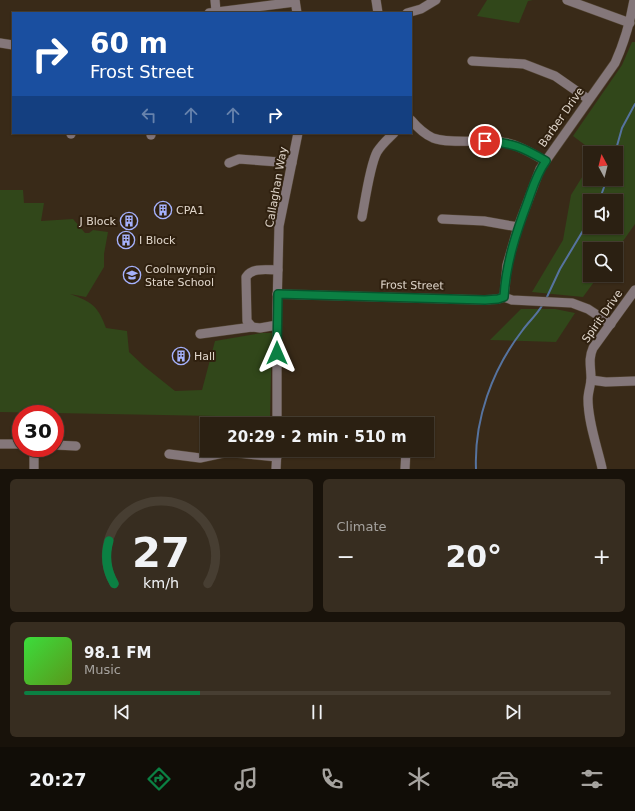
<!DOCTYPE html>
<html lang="en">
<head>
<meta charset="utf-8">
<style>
  body { margin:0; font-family:"DejaVu Sans",sans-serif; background:#372d20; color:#f1f3f6; height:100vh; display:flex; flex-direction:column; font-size:15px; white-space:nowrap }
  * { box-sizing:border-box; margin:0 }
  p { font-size:13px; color:#a6a39f }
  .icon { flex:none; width:22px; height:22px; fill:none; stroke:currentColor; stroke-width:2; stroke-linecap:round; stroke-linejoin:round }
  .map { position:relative; height:469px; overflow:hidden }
  .details { display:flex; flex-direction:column; gap:10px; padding:10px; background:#18120a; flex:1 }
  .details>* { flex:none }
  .hud { position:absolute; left:12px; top:12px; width:400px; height:122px; border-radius:0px; box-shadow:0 1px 3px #0004,0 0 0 1px #473e32; background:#1a4fa0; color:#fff; overflow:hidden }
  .needle { width:26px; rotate:353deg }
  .fabs { position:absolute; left:583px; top:146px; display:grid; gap:8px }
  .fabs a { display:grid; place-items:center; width:40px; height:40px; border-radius:0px; background:#2b2012; box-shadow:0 1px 3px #0004,0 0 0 1px #473e32; font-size:20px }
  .speed { position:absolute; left:12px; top:405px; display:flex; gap:8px; font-size:20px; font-weight:700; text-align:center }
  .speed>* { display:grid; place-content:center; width:52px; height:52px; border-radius:50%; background:#2b2012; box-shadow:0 1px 3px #0004,0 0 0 1px #473e32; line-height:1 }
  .speed .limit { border:6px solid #d22; background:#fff; color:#111 }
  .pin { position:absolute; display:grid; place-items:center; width:34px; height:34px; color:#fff; margin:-17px; border:2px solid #fff; border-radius:50%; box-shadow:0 1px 4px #0007 }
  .me { position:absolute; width:44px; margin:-22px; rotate:0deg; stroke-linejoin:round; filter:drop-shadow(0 0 3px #0008) }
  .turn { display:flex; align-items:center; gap:14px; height:84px; padding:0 12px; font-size:18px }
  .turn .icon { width:52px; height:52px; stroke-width:2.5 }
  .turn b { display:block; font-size:28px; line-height:34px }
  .lanes { display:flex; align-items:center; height:38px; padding:0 12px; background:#0003; justify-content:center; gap:20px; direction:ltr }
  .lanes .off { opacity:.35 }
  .big { font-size:30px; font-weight:700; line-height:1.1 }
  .details .tile { flex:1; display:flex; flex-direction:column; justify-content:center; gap:6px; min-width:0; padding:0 14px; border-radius:6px; background:#372d20 }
  .details .dial { align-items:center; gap:0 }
  .dial svg { height:104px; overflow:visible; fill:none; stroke:#473e32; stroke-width:7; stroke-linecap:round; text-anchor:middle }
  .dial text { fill:#f1f3f6; stroke:none }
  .song { display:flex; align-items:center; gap:12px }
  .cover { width:48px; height:48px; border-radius:6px; background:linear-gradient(135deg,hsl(120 70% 55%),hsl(90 70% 35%)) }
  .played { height:4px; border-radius:2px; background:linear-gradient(90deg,#0b8043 30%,#473e32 30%) }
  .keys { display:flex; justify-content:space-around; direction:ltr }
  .heat { display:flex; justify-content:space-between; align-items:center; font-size:22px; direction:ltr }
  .details .tiles { flex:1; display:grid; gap:10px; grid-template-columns:1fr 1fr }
  .tile:last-child { grid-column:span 2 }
  .trip { position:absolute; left:200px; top:417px; width:234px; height:40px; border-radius:0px; background:#2b2012; box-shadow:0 1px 3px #0004,0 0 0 1px #473e32; font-weight:700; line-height:40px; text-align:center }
  .dock { display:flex; height:64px; justify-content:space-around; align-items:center; background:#110d07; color:#a6a39f }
  .dock .icon { width:28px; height:28px }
  .dock .current { color:#0b8043 }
  .dock b { font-size:18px; color:#f1f3f6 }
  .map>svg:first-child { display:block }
  .green { fill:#31471a; fill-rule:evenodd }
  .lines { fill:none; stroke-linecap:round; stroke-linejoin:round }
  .stream { stroke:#56739f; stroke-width:2 }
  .minor-casing { stroke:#544635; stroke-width:10 }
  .minor { stroke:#84777a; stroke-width:9 }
  .route-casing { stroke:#07532c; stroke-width:10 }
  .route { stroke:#0b8043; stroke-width:7 }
  .labels { text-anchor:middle; stroke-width:4; stroke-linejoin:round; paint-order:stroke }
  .street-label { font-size:11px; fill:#e0d6cb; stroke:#2f200f }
  .poi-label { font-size:11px; fill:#e0d6cb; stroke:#2f200f; text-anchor:start }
</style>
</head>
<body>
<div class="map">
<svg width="635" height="469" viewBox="0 0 635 469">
  <rect width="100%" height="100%" fill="#392a18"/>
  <!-- green -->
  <g class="green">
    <polygon points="487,0 533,0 528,1 519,23 477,16"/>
    <path d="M632,42h3v182l-19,27v-2h-26v26h9l-16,22 -51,-5 31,-52 8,-45 13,-21 5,-26 -16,-12 49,-71zM590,153h26v26h-26zM590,201h26v26h-26z"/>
    <path d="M0,190h23l1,13h20l-3,18 32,-2 12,14h4l4,-3 15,2 -4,22v13l-18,30 -16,-3c22,8 28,12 36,34l21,3 2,21 16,15 30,24 27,-1 13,-49 47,-8h10l-2,84 -270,-5z"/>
    <polygon points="521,309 555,309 575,313 556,342 490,340"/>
  </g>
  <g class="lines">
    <!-- stream -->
    <g class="stream">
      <polyline points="615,153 622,128 635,104"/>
      <polyline points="599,201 607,179"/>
      <polyline points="546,299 560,269 590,219"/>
      <path d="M476,469c-2,-49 16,-99 46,-138 7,-10 15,-16 21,-27"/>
    </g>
    <defs>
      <g id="minor">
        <polyline points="215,0 216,11"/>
        <polyline points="295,0 297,13"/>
        <polyline points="376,0 378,13"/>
        <polyline points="567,0 630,23"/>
        <polyline points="209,13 295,2"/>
        <polyline points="407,13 421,9 436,0"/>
        <polyline points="0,43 13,45"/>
        <polyline points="472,61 524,64 555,76 588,99"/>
        <path d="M411,120c6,7 13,14 22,18 19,7 52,0 74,5 14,3 26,11 38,18"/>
        <polyline points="71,133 71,134"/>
        <polyline points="151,133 151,135"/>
        <polyline points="229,163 239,159 292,163"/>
        <path d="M362,217c3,-16 8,-52 15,-65 5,-8 11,-13 17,-19"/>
        <polyline points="442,219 484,221 518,227"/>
        <polyline points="277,294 485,300 498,299 504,297 512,300 572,303 588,309 611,324"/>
        <path d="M504,297l3,-32 11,-38 22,-58 75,-106c10,-22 15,-40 19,-63"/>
        <path d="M252,327l-5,-6 -1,-44c6,-10 22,-7 32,-7"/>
        <polyline points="200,334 252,327 260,328 277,325"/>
        <polyline points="591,380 606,382 635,381"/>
        <polyline points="277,424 277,309 279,226 298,133"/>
        <polyline points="0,444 21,444"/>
        <polyline points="55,445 76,446"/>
        <polyline points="169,454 200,458 228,452 277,457"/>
        <path d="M602,468c-5,-22 -14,-46 -14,-69 0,-7 3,-14 3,-21 0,-11 -3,-19 2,-30l42,-58"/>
        <polyline points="34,469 34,448"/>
        <polyline points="276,469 277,450"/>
        <polyline points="405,469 406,450"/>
      </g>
    </defs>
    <!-- minor casing -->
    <use href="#minor" class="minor-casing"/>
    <!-- minor -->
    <use href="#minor" class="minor"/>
  </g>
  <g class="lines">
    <defs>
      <path id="route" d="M277,353l1,-59 207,6 13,-1 6,-2c2,-34 12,-64 24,-96 5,-14 9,-28 18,-40 -24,-14 -33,-18 -61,-20"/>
    </defs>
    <!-- route casing -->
    <use href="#route" class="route-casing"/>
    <!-- route -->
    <use href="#route" class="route"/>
  </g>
  <!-- icons -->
  <defs>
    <symbol id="building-ring" viewBox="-11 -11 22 22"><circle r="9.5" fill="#2f200f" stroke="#a5b1fc" stroke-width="1.5"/><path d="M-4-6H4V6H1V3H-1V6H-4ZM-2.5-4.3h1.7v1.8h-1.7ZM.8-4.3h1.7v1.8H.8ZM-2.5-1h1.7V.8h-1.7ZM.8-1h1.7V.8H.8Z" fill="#a5b1fc"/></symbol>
    <symbol id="school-ring" viewBox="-11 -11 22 22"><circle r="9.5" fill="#2f200f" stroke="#a5b1fc" stroke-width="1.5"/><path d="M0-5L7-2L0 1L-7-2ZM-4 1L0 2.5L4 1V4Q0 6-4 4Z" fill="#a5b1fc"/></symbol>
  </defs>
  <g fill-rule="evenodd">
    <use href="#building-ring" x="153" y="200" width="20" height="20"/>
    <use href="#building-ring" x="119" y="211" width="20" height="20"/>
    <use href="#building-ring" x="116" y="230" width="20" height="20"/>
    <use href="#school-ring" x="122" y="265" width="20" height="20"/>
    <use href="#building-ring" x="171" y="346" width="20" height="20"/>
  </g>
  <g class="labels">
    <!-- street labels -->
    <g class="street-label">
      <text transform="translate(561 117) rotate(-55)" y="4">Barber Drive</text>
      <text transform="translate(276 187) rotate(-80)" y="4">Callaghan Way</text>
      <text transform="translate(412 285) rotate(1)" y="4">Frost Street</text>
      <text transform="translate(602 316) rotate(-55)" y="4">Spirit Drive</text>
    </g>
    <!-- poi labels -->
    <g class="poi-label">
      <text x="176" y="214">CPA1</text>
      <text x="116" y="225" text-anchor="end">J Block</text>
      <text x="139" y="244">I Block</text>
      <text x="145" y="273">Coolnwynpin<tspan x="145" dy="13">State School</tspan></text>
      <text x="194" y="360">Hall</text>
    </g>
  </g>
</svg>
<div class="fabs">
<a><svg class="needle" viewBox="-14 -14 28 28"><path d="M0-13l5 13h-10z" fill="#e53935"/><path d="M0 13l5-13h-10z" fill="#a6a39f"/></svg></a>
<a><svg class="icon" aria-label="sound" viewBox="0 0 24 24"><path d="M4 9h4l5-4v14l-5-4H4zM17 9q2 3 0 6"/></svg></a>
<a><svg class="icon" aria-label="search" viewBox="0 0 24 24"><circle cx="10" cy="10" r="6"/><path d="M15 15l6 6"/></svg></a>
</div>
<div class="speed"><div class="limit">30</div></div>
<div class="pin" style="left:485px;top:141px;background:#d93025"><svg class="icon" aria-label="arrive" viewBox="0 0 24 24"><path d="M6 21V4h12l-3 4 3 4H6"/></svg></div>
<svg class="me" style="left:277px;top:353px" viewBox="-20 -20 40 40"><path d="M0-17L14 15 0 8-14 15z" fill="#0b8043" stroke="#fff" stroke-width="4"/></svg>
<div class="trip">20:29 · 2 min · 510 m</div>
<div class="hud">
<div class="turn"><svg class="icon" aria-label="right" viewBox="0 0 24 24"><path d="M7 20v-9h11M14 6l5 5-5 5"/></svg><div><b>60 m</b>Frost Street</div></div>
<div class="lanes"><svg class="icon off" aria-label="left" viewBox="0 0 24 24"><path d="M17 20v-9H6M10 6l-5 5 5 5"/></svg><svg class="icon off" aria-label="ahead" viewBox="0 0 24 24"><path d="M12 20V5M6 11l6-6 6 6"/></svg><svg class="icon off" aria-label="ahead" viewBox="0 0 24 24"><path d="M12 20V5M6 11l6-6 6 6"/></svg><svg class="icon" aria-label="right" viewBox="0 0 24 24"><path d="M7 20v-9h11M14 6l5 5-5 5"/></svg></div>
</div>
</div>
<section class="details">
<div class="tiles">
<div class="tile dial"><svg viewBox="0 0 100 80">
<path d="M14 69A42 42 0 1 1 86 69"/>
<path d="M14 69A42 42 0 0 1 10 36" stroke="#0b8043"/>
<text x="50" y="56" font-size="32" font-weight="700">27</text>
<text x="50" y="72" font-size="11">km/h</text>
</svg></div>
<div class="tile"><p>Climate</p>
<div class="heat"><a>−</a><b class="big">20°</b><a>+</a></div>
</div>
<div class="tile">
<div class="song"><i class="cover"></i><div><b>98.1 FM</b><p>Music</p></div></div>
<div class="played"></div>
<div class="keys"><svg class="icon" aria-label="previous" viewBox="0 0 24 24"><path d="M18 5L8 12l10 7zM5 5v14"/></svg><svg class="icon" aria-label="pause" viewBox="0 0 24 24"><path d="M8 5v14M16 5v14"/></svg><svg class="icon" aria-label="next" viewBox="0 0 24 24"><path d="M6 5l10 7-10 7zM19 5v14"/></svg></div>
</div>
</div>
</section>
<nav class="dock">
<b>20:27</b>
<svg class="icon current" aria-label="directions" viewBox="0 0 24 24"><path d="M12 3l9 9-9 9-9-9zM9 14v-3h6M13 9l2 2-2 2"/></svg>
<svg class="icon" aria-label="music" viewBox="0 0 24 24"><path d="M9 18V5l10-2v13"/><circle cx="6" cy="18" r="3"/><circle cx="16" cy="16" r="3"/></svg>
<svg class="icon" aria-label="phone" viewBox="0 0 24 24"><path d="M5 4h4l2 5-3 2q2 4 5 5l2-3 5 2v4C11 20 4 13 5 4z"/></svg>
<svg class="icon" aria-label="climate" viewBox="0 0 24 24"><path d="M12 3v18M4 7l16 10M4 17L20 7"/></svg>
<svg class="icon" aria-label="car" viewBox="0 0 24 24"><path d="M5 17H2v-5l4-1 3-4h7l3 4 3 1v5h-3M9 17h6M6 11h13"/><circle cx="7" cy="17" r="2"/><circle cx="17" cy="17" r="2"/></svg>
<svg class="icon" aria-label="filters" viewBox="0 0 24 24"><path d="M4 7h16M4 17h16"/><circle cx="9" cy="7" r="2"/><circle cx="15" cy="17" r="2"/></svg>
</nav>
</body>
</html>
